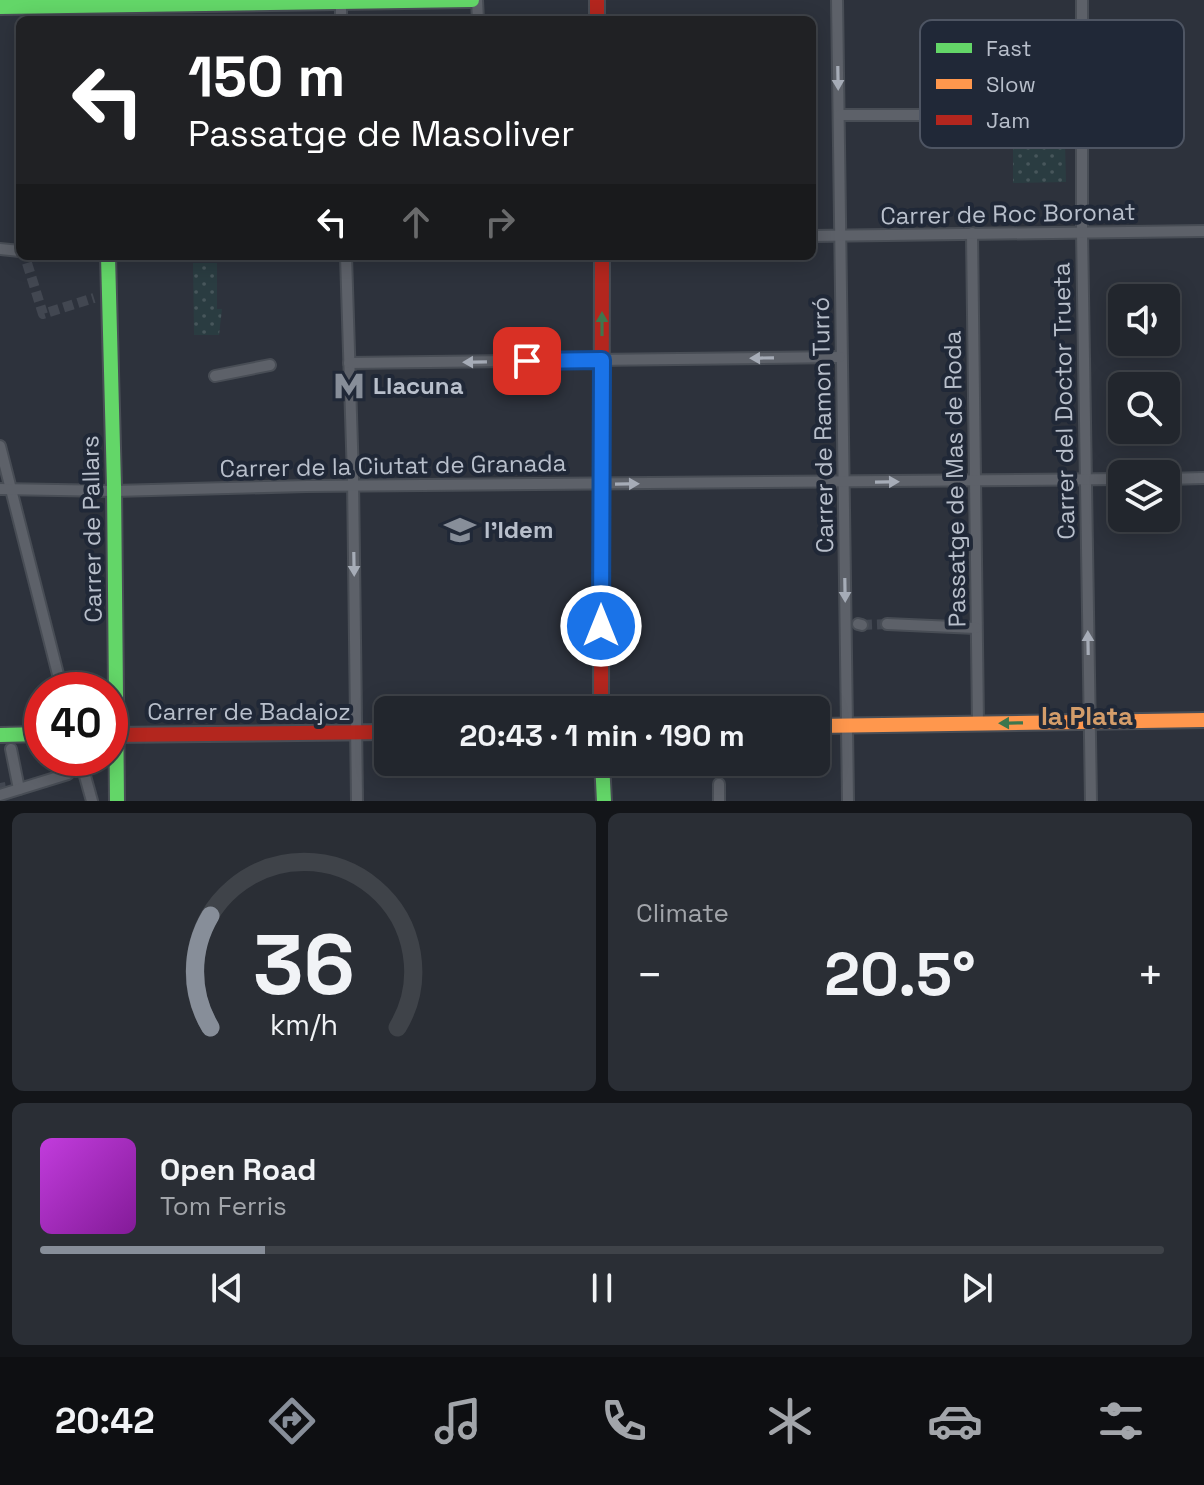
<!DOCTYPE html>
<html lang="en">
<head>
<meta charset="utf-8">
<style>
  body { margin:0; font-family:"Space Grotesk",sans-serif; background:#2a2e35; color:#f1f3f6; height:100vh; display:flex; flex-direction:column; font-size:30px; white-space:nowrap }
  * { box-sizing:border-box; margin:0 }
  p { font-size:26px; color:#a2a5aa }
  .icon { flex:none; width:44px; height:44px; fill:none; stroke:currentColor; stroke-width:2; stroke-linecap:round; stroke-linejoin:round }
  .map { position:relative; height:801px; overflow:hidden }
  .side { display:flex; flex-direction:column; gap:12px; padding:12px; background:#131519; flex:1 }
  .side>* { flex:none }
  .banner { position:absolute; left:16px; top:16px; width:800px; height:244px; border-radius:12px; box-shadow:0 4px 20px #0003,0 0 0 2px #3f4349; background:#202124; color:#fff; overflow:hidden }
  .fabs { position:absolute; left:1108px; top:284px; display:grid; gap:16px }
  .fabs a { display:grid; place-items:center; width:72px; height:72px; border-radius:12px; background:#22262d; box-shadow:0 4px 20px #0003,0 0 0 2px #3f4349; font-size:40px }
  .speed { position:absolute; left:24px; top:672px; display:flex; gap:16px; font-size:40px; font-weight:700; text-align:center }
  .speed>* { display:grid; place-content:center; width:104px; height:104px; border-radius:50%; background:#22262d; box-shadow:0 4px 20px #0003,0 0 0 2px #3f4349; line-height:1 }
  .speed .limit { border:12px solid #d22; background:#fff; color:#111 }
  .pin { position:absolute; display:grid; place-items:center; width:68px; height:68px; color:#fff; margin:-34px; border-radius:16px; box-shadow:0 4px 12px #0006 }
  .me { position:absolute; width:88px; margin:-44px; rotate:0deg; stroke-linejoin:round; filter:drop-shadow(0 0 6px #0008) }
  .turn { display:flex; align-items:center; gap:28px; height:168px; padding:0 40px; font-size:36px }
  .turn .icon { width:104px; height:104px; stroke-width:2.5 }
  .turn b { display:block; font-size:56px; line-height:68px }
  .lanes { display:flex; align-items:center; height:76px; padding:0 40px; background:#0003; justify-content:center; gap:40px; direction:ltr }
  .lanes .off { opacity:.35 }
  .big { font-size:60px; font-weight:700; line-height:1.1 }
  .side .card { flex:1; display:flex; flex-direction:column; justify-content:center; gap:12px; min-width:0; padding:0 28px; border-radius:12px; background:#2a2e35 }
  .side .dial { align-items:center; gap:0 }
  .dial svg { height:208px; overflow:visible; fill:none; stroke:#3f4349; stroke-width:7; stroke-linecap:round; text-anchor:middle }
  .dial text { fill:#f1f3f6; stroke:none }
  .song { display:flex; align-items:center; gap:24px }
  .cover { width:96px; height:96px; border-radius:12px; background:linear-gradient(135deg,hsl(290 70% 55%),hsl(290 70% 35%)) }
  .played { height:8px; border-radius:4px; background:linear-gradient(90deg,#878e99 20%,#3f4349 20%) }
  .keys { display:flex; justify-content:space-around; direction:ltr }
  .heat { display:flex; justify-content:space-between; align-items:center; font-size:44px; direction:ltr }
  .side .tiles { flex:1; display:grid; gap:12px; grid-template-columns:1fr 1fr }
  .card:last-child { grid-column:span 2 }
  .trip { position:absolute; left:374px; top:696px; width:456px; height:80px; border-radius:12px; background:#22262d; box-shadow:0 4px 20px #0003,0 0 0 2px #3f4349; font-weight:700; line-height:80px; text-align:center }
  .menu { display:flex; height:128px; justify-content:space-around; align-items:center; background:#0e0f12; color:#a2a5aa }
  .menu .icon { width:56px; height:56px }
  .menu .on { color:#878e99 }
  .menu b { font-size:36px; color:#f1f3f6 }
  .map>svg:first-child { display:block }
  .grass { fill:url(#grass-dots) }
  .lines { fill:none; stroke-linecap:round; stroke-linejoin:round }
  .street-tunnel { stroke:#424751; stroke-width:10; stroke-dasharray:10 5; stroke-linecap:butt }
  .street-casing { stroke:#484d55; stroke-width:14 }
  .fast-casing { stroke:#484d55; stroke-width:18 }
  .slow-casing { stroke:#484d55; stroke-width:18 }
  .jam-casing { stroke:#484d55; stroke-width:18 }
  .street { stroke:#5d6169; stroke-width:10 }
  .fast { stroke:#63d668; stroke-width:14 }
  .slow { stroke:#ff974d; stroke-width:14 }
  .jam { stroke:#b3261e; stroke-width:14 }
  .oneway { fill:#a6acb7 }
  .oneway2 { fill:#3e764d }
  .route-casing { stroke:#114b97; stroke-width:20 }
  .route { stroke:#1a73e8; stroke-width:14 }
  .labels { text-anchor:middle; stroke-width:8; stroke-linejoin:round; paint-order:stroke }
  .street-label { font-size:24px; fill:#b8bfcb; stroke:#202837 }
  .poi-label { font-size:24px; font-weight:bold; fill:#b8bfcb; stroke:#202837; text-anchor:start }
  .neighbourhood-label { font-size:26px; font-weight:bold; fill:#d49d6a; stroke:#202837 }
  .key { fill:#202837; stroke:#4e5563; stroke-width:2 }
  .key-label { font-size:22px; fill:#b8bfcb }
</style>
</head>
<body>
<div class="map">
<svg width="1204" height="801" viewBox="0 0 1204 801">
  <defs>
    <pattern id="grass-dots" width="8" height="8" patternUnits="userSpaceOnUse" patternTransform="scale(2)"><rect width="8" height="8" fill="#2a3c41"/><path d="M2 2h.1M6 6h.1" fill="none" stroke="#47565b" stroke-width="1.8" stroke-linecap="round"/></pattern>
  </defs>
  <rect width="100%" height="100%" fill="#2d323c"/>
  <!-- grass -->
  <g class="grass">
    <polygon points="1065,142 1066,182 1013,183 1013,143"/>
    <polygon points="193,263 217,263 217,309 222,309 219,335 194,335"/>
  </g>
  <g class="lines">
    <!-- street-tunnel -->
    <g class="street-tunnel">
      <polyline points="27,263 43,314 94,298"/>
      <polyline points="862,625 887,624"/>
      <polyline points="0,783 1,788"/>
    </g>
    <defs>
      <g id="street">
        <polyline points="341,0 341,20"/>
        <polyline points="477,0 478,20"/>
        <polyline points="837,0 848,801"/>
        <polyline points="1082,0 1082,232 1091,801"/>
        <polyline points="839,115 1083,115"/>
        <polyline points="972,233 978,724"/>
        <polyline points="812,236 1204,231"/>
        <polyline points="0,249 20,251"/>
        <polyline points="346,256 353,478 357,801"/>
        <polyline points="349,363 840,357"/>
        <polyline points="215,376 270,365"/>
        <polyline points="0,446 62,690"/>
        <polyline points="1166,479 1204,478"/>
        <polyline points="0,489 114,491 307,486 1122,479"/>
        <polyline points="858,624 862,625"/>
        <polyline points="887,624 976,628"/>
        <polyline points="11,749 19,789"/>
        <polyline points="80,758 92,801"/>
        <polyline points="719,784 719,801"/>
        <polyline points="0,795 68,774"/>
      </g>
      <g id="fast">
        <polyline points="0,7 472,0"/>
        <polyline points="108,256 114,486 117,801"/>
        <polyline points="0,735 42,734"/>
        <polyline points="602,762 604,801"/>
      </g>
      <polyline id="slow" points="816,726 1204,720"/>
      <g id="jam">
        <polyline points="597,0 597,20"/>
        <polyline points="601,710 602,256"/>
        <polyline points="110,735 388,732"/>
      </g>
    </defs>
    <!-- street casing -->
    <use href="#street" class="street-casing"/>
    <!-- fast casing -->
    <use href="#fast" class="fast-casing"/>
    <!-- slow casing -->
    <use href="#slow" class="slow-casing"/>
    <!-- jam casing -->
    <use href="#jam" class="jam-casing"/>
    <!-- street -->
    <use href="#street" class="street"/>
    <!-- fast -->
    <use href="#fast" class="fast"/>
    <!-- slow -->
    <use href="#slow" class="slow"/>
    <!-- jam -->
    <use href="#jam" class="jam"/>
  </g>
  <!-- one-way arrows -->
  <defs><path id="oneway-solid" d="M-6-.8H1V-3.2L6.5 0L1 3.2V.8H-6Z" transform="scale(2)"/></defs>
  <g class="oneway">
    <use href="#oneway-solid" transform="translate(838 78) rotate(89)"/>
    <use href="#oneway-solid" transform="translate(762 358) rotate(179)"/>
    <use href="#oneway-solid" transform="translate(475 362) rotate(179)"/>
    <use href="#oneway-solid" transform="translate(887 482) rotate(-1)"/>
    <use href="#oneway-solid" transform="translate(627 484) rotate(-1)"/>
    <use href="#oneway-solid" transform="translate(354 564) rotate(89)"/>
    <use href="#oneway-solid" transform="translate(845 590) rotate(89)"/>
    <use href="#oneway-solid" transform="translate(1088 643) rotate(-91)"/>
  </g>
  <g class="oneway2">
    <use href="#oneway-solid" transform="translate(602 324) rotate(-90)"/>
    <use href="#oneway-solid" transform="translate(1011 723) rotate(179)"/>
  </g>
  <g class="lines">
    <defs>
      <polyline id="route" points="527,361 602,360 601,626"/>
    </defs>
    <!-- route casing -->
    <use href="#route" class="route-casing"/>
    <!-- route -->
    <use href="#route" class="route"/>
  </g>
  <!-- icons -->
  <defs>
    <symbol id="metro-bare" viewBox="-9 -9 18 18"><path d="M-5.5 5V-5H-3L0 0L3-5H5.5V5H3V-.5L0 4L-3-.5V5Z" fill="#878e99" stroke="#202837" stroke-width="2.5" paint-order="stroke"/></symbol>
    <symbol id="university-bare" viewBox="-9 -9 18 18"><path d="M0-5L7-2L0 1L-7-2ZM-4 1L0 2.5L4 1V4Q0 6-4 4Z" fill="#878e99" stroke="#202837" stroke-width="2.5" paint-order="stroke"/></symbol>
  </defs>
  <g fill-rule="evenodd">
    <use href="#metro-bare" x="327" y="364" width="44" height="44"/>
    <use href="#university-bare" x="438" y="508" width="44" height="44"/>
  </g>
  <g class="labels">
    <!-- street labels -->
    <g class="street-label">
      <text transform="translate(1008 214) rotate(-1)" y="8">Carrer de Roc Boronat</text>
      <text transform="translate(1064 401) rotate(-91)" y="8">Carrer del Doctor Trueta</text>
      <text transform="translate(823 425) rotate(-91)" y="8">Carrer de Ramon Turró</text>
      <text transform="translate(393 466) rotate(-1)" y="8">Carrer de la Ciutat de Granada</text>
      <text transform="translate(955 479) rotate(-91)" y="8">Passatge de Mas de Roda</text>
      <text transform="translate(92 529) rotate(-91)" y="8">Carrer de Pallars</text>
      <text x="249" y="720">Carrer de Badajoz</text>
    </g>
    <!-- poi labels -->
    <g class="poi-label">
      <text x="373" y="394">Llacuna</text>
      <text x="484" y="538">l'Idem</text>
    </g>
    <!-- neighbourhood labels -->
    <g class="neighbourhood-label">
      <text x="1087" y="725">la Plata</text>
    </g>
  </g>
  <!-- legend -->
  <rect x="920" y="20" width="264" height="128" rx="12" class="key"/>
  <rect x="936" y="43" width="36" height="10" fill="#63d668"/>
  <rect x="936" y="79" width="36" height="10" fill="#ff974d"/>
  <rect x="936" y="115" width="36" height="10" fill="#b3261e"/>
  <g class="key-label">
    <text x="986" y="56">Fast</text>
    <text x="986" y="92">Slow</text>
    <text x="986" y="128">Jam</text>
  </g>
</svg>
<div class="fabs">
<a><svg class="icon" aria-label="sound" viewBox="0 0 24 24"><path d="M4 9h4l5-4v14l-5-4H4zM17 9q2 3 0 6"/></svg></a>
<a><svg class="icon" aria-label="search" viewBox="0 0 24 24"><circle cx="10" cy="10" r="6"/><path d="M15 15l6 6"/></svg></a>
<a><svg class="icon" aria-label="layers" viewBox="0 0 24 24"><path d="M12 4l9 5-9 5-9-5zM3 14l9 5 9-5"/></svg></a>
</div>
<div class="speed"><div class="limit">40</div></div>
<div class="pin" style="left:527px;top:361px;background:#d93025"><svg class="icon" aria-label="arrive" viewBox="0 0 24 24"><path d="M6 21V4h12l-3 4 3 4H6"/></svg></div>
<svg class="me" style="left:601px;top:626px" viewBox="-20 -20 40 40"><circle r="17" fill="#1a73e8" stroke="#fff" stroke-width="3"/><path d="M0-11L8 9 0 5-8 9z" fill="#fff"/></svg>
<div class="trip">20:43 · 1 min · 190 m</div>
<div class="banner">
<div class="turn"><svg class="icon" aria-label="left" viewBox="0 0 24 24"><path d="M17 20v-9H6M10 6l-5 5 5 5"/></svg><div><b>150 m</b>Passatge de Masoliver</div></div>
<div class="lanes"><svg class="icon" aria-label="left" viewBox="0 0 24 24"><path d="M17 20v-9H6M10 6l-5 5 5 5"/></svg><svg class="icon off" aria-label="ahead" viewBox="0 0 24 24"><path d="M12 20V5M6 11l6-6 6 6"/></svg><svg class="icon off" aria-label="right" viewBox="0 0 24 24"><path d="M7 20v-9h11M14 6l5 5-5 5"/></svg></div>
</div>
</div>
<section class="side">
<div class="tiles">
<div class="card dial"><svg viewBox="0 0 100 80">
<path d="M14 69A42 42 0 1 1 86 69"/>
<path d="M14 69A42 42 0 0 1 14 26" stroke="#878e99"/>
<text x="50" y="56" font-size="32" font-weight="700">36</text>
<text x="50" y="72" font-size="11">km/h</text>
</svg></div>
<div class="card"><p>Climate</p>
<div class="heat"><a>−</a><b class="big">20.5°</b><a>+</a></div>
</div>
<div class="card">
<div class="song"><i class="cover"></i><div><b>Open Road</b><p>Tom Ferris</p></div></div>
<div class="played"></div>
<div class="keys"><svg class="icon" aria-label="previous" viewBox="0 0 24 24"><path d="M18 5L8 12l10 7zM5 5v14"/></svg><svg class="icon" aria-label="pause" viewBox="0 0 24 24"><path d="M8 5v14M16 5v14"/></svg><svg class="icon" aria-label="next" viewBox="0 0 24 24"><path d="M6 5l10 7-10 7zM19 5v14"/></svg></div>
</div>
</div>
</section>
<nav class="menu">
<b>20:42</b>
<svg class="icon on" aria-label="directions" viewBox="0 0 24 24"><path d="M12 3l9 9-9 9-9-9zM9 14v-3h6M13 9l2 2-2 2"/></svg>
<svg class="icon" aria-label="music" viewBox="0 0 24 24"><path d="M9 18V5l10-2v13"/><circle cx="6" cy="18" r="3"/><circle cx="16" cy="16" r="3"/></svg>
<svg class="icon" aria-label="phone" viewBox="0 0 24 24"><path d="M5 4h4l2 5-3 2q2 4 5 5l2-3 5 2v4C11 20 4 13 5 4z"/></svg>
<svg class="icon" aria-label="climate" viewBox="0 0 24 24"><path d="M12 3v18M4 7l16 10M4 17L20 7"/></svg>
<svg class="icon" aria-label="car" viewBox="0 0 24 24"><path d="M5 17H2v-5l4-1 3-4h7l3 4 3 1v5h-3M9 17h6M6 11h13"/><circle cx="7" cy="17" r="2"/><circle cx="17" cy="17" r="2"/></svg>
<svg class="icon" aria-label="filters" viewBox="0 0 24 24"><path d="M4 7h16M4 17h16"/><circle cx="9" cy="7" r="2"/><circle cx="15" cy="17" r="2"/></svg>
</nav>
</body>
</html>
